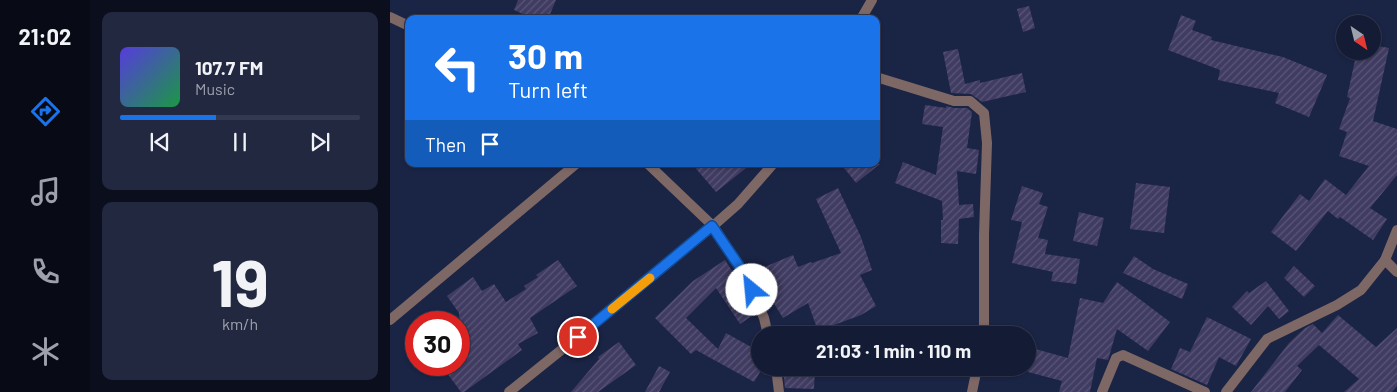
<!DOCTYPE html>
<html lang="en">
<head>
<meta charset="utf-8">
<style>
  body { margin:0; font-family:Barlow,sans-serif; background:#212840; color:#f1f3f6; height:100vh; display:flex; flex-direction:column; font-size:19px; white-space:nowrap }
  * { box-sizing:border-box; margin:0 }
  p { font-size:16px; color:#9da1ac }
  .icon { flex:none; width:28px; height:28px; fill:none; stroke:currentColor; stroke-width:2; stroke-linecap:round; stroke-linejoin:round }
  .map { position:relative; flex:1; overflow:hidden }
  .panel { display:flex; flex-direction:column; gap:12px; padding:12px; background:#0b0f1d; width:300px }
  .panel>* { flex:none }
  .top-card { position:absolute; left:15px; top:15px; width:475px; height:152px; border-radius:10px; box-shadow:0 1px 4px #0004,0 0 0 1px #33394f; background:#1a73e8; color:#fff; overflow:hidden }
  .needle { width:32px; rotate:145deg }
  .controls { position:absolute; left:946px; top:15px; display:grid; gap:10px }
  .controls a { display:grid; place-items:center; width:45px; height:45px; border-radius:50%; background:#141b34; box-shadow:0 1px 4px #0004,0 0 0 1px #33394f; font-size:25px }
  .speed { position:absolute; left:15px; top:311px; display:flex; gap:10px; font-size:25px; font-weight:700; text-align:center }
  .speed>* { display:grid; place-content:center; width:65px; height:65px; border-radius:50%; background:#141b34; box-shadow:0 1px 4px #0004,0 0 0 1px #33394f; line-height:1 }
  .speed .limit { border:8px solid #d22; background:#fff; color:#111 }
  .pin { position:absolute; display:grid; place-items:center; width:42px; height:42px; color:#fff; margin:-21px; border:2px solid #fff; border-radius:50%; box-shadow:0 1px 5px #0007 }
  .me { position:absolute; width:55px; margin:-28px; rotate:332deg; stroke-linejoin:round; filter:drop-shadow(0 0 4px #0008) }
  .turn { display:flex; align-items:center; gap:18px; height:105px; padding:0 20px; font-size:22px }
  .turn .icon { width:65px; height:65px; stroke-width:2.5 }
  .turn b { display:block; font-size:35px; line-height:42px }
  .then { display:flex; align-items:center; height:48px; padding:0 20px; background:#0003; gap:10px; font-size:19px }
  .panel .widget { flex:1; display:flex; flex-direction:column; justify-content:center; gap:8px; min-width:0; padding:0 18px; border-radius:10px; background:#212840 }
  .panel .dial { align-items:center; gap:0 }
  .dial b { font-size:65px; line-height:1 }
  .song { display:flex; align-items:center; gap:15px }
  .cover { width:60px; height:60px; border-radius:8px; background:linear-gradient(135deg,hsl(250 70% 55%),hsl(140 70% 35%)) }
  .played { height:5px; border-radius:2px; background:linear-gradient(90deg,#1a73e8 40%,#33394f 40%) }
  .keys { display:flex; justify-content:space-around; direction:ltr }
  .trip { position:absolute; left:361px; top:326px; width:285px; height:50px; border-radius:25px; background:#141b34; box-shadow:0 1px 4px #0004,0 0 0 1px #33394f; font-weight:700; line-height:50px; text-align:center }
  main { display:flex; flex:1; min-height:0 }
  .tabs { display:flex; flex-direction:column; width:90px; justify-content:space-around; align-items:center; background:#080b15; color:#9da1ac }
  .tabs .icon { width:35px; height:35px }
  .tabs .active { color:#1a73e8 }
  .tabs b { font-size:22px; color:#f1f3f6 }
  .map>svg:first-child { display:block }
  .building { fill:url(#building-hatch) }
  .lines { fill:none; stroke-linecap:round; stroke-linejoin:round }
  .minor { stroke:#7e6865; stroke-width:10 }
  .route-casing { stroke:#114b97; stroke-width:12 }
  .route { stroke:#1a73e8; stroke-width:9 }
  .slow { stroke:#f59e0b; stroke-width:9 }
</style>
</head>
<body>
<main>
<nav class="tabs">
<b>21:02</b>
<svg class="icon active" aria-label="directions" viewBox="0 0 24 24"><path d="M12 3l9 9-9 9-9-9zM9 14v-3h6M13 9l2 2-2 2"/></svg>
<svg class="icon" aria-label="music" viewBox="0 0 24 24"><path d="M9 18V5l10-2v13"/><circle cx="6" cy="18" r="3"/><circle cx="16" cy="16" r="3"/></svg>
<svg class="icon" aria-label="phone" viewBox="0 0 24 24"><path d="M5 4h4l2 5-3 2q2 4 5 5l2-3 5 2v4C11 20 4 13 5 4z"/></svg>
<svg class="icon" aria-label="climate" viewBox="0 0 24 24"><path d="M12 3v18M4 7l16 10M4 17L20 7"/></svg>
</nav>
<section class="panel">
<div class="widget">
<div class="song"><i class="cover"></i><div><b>107.7 FM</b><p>Music</p></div></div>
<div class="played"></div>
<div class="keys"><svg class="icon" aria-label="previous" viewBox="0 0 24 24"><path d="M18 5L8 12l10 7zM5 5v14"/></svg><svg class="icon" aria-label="pause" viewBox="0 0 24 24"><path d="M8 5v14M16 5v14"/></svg><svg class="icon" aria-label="next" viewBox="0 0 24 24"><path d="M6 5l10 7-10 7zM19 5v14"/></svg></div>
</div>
<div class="widget dial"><b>19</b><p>km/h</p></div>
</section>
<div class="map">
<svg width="1007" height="392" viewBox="0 0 1007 392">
  <defs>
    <pattern id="building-hatch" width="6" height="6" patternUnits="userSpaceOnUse" patternTransform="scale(1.25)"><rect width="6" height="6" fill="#403b61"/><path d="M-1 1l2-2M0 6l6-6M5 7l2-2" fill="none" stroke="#5a5678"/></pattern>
  </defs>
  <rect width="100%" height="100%" fill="#1a2445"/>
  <!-- building -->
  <g class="building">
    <polygon points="128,0 166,0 158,19 144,19 124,10"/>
    <polygon points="639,6 645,28 633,32 627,9"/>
    <polygon points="791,15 806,21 802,30 822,37 821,40 893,57 937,75 919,117 885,103 889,93 828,80 830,70 778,50"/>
    <polygon points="982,45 999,48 983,121 1007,129 1007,175 980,208 997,219 983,240 950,217 948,219 938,211 906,251 881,232 910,194 919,201 935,179 956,195 979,166 949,156 957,132 949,129 960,98 957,97 967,51 982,51"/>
    <polygon points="568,49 575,84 590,80 590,83 632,73 636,92 592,102 581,94 561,93 553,52"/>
    <polygon points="535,105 556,108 556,106 564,108 577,108 582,112 577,148 589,150 586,174 567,171 569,205 583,204 584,217 569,219 568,244 551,243 551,220 553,220 552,201 505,183 513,162 546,175 553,127 532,124"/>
    <polygon points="302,164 361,164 326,192"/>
    <polygon points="451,164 490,164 466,183"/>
    <polygon points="746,183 780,187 774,233 740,229"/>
    <polygon points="632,186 653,193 649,204 658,207 648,238 658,240 655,254 690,259 686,284 661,281 663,272 622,263 632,222 621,220"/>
    <polygon points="448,188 471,237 482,270 470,275 486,306 471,315 428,331 418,303 393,318 383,302 382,303 367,270 403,255 408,267 421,262 422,263 451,253 426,199"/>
    <polygon points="689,212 714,218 707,246 683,241"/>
    <polygon points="744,256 763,269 798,284 792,299 733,273"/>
    <polygon points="168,260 187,286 140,318 148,333 128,344 132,350 74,392 71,392 51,365 69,365 69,313 57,296 83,277 92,291 104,284 116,302 136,289 134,286 148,277 146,275"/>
    <polygon points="335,260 355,291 365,314 350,324 326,288 296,318 328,349 336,333 370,352 370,372 364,382 306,350 301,354 265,318 303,281"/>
    <polygon points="904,266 925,286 914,297 894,278"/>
    <polygon points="876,281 899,311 889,319 878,306 861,325 842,307 857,291 859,293"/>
    <polygon points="727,282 780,322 758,351 727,329 718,360 707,358 700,392 669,392 672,381 638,372 638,347 678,358 690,298 713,303"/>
    <polygon points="948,315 986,347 1007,328 1007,386 1002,392 954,392 969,379 929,345 907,366 912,370 895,392 861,392 899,343 915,328 923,324 932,333"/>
    <polygon points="817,317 861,339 846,366 829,357 817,385 781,369 790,348 800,352"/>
    <polygon points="229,342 246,365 208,392 181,392 209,359 208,357"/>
    <polygon points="269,366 280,372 269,392 255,392"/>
    <polygon points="393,368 425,368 424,389 395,388"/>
  </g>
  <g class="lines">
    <!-- minor -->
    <g class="minor">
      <polyline points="0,17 19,26"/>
      <polyline points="471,19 482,0"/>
      <polyline points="486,77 564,101 580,101 594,113 597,143 594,235 594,325 593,335"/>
      <polyline points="258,164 323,226 356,276 374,318 378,335"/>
      <polyline points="995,260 1007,272"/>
      <polyline points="0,320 186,164"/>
      <polyline points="386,368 389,392"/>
      <polyline points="119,392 216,314 323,226 348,204 383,164"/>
      <polyline points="582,392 587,368"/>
      <polyline points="712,392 726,358 733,355 815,392"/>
      <polyline points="836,392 877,339 947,305 971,290 995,260 1007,230"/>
    </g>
  </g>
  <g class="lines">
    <defs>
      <polyline id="route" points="188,337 322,226 356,276 362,290"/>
    </defs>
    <!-- route casing -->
    <use href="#route" class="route-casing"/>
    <!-- route -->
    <use href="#route" class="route"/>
    <!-- slow -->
    <polyline class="slow" points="222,309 260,278"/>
  </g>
</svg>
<div class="controls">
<a><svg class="needle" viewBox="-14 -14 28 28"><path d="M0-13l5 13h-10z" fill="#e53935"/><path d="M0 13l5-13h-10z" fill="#9da1ac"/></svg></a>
</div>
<div class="speed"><div class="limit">30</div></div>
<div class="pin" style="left:188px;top:337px;background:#d93025"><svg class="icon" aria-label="arrive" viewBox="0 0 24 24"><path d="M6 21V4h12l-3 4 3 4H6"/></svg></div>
<svg class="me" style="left:362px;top:290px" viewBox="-20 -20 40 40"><circle r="19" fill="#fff"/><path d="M0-13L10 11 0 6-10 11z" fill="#1a73e8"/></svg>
<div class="trip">21:03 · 1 min · 110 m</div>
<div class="top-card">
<div class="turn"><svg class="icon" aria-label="left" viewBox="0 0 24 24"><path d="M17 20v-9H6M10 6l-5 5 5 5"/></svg><div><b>30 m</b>Turn left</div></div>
<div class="then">Then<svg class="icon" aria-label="arrive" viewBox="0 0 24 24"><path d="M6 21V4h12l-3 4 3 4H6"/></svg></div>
</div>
</div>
</main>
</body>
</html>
